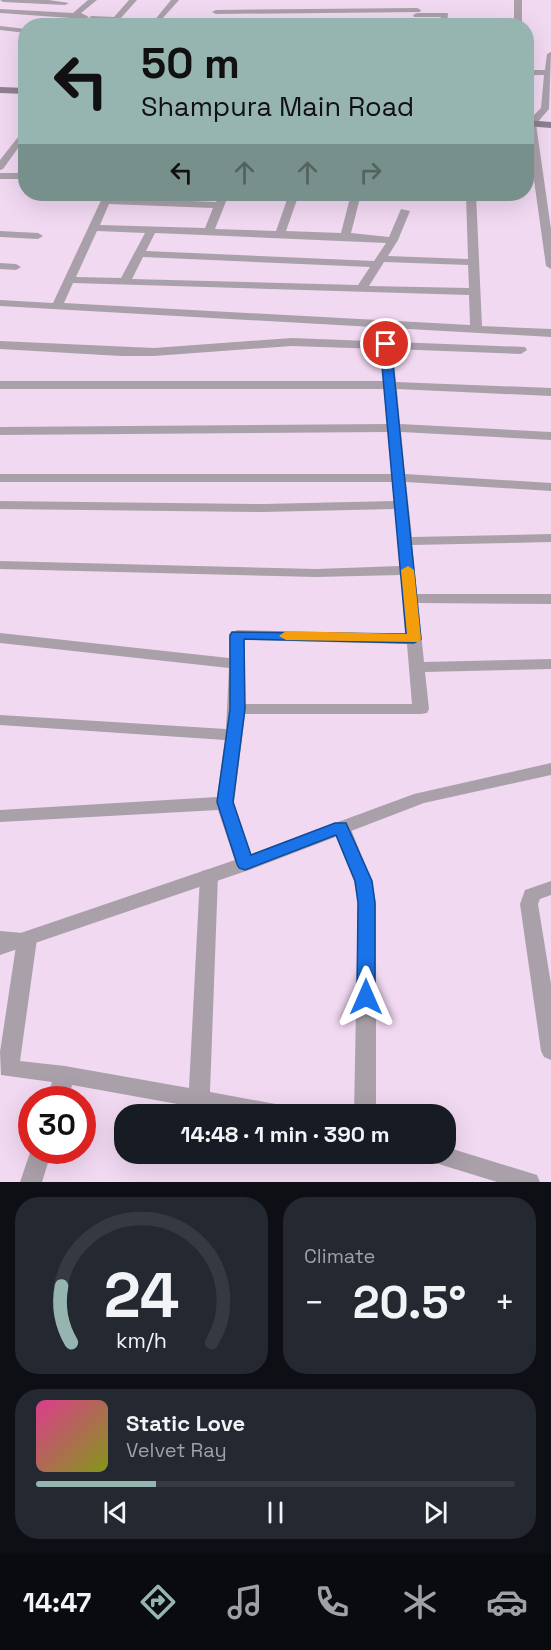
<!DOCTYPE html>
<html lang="en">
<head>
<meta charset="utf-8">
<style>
  body { margin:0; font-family:"Space Grotesk",sans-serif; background:#242831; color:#f1f3f6; height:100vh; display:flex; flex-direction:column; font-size:22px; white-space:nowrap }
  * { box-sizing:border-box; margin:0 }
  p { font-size:20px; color:#9ea1a6 }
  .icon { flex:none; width:33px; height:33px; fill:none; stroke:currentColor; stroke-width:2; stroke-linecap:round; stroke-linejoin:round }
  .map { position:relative; height:1182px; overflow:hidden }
  .drawer { display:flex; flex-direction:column; gap:15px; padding:15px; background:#0d0f14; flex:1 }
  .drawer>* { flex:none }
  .hud { position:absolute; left:18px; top:18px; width:516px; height:183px; border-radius:24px; box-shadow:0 6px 24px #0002; background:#96b5b0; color:#111; overflow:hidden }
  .speed { position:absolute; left:18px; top:1086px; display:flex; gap:12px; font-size:30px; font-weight:700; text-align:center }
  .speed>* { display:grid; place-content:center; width:78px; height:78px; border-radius:50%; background:#171b24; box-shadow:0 6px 24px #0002; line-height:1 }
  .speed .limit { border:9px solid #d22; background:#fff; color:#111 }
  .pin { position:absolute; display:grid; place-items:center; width:51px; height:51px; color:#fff; margin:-26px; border:3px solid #fff; border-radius:50%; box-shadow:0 2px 6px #0007 }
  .me { position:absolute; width:66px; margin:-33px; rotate:0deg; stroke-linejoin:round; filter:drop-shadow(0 0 4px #0008) }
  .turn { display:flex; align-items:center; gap:21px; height:126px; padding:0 24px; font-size:27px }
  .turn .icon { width:78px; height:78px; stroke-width:2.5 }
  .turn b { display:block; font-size:42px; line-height:51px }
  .lanes { display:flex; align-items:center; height:57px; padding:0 24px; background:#0003; justify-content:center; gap:30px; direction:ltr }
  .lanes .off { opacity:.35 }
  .big { font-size:45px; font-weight:600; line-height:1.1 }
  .drawer .widget { flex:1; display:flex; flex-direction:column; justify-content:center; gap:9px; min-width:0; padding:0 21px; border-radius:24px; background:#242831 }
  .drawer .dial { align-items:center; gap:0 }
  .dial svg { height:156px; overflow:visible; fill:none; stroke:#363941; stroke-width:7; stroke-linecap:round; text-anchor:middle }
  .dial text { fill:#f1f3f6; stroke:none }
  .song { display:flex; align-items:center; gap:18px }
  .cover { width:72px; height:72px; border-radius:9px; background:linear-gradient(135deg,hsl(330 70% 55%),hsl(70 70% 35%)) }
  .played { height:6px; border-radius:3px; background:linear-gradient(90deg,#96b5b0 25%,#363941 25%) }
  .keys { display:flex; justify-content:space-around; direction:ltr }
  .heat { display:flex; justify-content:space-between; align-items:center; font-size:33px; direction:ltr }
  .drawer .tiles { flex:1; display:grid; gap:15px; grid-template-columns:1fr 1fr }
  .widget:last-child { grid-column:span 2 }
  .trip { position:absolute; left:114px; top:1104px; width:342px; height:60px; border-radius:24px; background:#171b24; box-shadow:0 6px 24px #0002; font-weight:600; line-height:60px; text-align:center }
  .tab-bar { display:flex; height:96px; justify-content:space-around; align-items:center; background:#090b0e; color:#9ea1a6 }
  .tab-bar .icon { width:42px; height:42px }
  .tab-bar .selected { color:#96b5b0 }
  .tab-bar b { font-size:27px; color:#f1f3f6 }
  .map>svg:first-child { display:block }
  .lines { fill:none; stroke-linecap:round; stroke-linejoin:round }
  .minor { fill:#aaa0aa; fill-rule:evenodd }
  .tertiary { fill:#aaa0aa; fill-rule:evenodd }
  .secondary { fill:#8e808f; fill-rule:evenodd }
  .route { fill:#1a73e8; stroke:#114b97; stroke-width:1.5 }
  .slow { fill:#f59e0b }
</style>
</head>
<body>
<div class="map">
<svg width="551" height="1182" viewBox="0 0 551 1182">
  <rect width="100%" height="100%" fill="#f2d9f2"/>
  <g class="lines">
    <!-- minor -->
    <g class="minor">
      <polygon points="0,0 49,0 69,3 65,5 3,2"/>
      <polygon points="88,0 97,0 81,13 89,17 85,19 0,13 0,9 73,13"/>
      <polygon points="129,0 137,0 120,19 153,22 171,0 179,0 162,19 209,22 213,24 157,23 157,26 96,20 91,26 82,26 91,16 114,17"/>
      <rect x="514" y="0" width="8" height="26"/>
      <polygon points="417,8 421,10 420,12 216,14 212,12 216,10"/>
      <polygon points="417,13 448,13 447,26 439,26 441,17 414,17 413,15"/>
      <polygon points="0,26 26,29 26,33 0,30"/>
      <polygon points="551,52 549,109 536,124 551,229 551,269 546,266 526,123 541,108 544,75 526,75 526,70 545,70 547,54"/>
      <polygon points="26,127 26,137 3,169 0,170 0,160"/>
      <rect x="0" y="173" width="26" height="6"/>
      <path d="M104,194h10l-2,4 104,4 3,-8h10l-14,35 61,2 13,-37h10l-13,37 55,2 10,-39h10l-10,39 38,4 12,-28 9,2 -12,29 -10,16 80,3 -2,-65h10l6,132 69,3v8l-551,-31v-6l53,3zM109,204l104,4 -8,20 -105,-3zM97,231l48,2 -24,45 -45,-1zM155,233l231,10 -12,18 -228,-10zM143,257l227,10 -12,18 -226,-6zM384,262l84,3 1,23 -100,-2zM73,283l396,12 1,30 -406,-22z"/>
      <polygon points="0,231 38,233 43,236 38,239 0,237"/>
      <polygon points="0,263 16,264 21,267 16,270 0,269"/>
      <path d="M292,338l233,9 2,3 -6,4 -129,-5 4,33 155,6v8l-154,-7 3,35 151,8v8l-150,-8 4,42 146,9v8l-145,-9 6,55 139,-3v8l-139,3 5,49h134v10l-133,-1 6,59 127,-3v10l-126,3 4,37 -2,4 -6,1h-176l-11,89 20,61 -2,5 -7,2 -7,-2 -2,-5 -18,-54 -218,12v-12l217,-13 8,-57 -225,-15v-10l226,14 3,-61 -229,-25v-10l229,25v-23l8,-5 169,4 -5,-59 -85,2 -316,-8v-8l316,8 84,-3 -5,-57 -132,3 -263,-3v-8l263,3 131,-3 -2,-19h-392v-8h392l-4,-42 -388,3v-8l387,-3 -3,-35h-384v-8h383l-3,-32 -88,-3 -138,10h-33l-121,-7v-8l154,7zM245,640l162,4 5,60h-167z"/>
      <polygon points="341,821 347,823 350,827 372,881 376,903 376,1114 354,1114 358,903 354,881 332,827 335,823"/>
      <polygon points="209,869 216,871 218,876 210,1092 281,1105 289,1107 292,1114 233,1114 72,1085 68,1100 46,1100 52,1082 1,1075 0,1052 16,946 0,945 0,931 34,934 37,939 20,1061 65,1066 189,1088 200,876 202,871"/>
      <polygon points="551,881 551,895 540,899 538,904 551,984 551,1060 544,1057 541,1051 520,904 525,890"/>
      <polygon points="32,1147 32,1150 52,1150 42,1182 20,1182"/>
      <polygon points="446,1147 537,1175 540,1182 497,1182 429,1161 426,1154 446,1154"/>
    </g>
    <!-- tertiary -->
    <polygon class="tertiary" points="551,763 551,775 424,803 252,869 0,955 0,940 238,859 414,794"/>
    <!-- secondary -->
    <g class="secondary">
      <polygon points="0,87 26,88 26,94 0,93"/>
      <polygon points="526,120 551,122 551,128 526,126"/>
    </g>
  </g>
  <!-- route -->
  <polygon class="route" points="386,341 391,344 421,639 414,643 244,639 245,709 233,802 251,855 335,823 346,823 372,881 375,903 375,997 372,1002 366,1004 360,1002 357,997 358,903 355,881 336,835 245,870 239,868 237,864 217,802 230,709 230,635 232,632 406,634 380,344"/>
  <!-- slow -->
  <polygon class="slow" points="408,566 414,570 421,639 419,642 286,640 279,636 286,631 407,634 401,570"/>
</svg>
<div class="speed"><div class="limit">30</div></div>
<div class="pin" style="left:386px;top:344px;background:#d93025"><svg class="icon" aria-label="arrive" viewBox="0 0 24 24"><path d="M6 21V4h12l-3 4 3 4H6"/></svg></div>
<svg class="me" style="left:366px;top:997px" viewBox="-20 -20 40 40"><path d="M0-17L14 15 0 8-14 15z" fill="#1a73e8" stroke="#fff" stroke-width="4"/></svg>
<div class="trip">14:48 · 1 min · 390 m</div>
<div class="hud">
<div class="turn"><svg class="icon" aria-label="left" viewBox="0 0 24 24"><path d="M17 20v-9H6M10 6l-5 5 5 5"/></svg><div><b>50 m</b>Shampura Main Road</div></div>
<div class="lanes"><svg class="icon" aria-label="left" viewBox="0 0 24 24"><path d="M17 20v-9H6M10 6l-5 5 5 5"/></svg><svg class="icon off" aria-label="ahead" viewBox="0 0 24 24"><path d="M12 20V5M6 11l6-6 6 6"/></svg><svg class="icon off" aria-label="ahead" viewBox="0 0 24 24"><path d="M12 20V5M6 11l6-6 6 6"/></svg><svg class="icon off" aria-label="right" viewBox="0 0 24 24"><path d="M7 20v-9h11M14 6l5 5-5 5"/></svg></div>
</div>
</div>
<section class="drawer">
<div class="tiles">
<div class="widget dial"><svg viewBox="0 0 100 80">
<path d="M14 69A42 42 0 1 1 86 69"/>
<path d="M14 69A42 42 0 0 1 9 40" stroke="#96b5b0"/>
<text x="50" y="56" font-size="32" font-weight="700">24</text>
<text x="50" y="72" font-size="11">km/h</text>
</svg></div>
<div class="widget"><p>Climate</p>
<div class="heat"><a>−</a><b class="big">20.5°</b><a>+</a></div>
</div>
<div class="widget">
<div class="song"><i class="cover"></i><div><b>Static Love</b><p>Velvet Ray</p></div></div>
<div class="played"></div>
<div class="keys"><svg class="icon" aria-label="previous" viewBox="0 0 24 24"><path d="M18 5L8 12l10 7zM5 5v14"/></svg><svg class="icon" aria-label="pause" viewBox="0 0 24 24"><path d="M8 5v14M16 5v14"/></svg><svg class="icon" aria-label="next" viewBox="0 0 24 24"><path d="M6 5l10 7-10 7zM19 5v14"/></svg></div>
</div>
</div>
</section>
<nav class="tab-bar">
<b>14:47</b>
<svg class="icon selected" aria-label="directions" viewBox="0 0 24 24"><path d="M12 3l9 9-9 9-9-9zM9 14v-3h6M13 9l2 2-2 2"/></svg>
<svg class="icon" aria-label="music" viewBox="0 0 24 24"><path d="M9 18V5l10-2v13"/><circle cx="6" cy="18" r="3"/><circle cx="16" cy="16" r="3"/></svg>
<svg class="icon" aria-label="phone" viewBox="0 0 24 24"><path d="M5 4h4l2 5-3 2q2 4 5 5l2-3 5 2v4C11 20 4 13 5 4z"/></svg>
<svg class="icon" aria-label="climate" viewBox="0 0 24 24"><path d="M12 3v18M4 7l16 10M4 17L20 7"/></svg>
<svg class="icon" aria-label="car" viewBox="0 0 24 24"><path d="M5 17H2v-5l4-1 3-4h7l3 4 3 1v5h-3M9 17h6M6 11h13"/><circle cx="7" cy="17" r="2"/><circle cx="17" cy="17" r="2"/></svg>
</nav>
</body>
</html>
